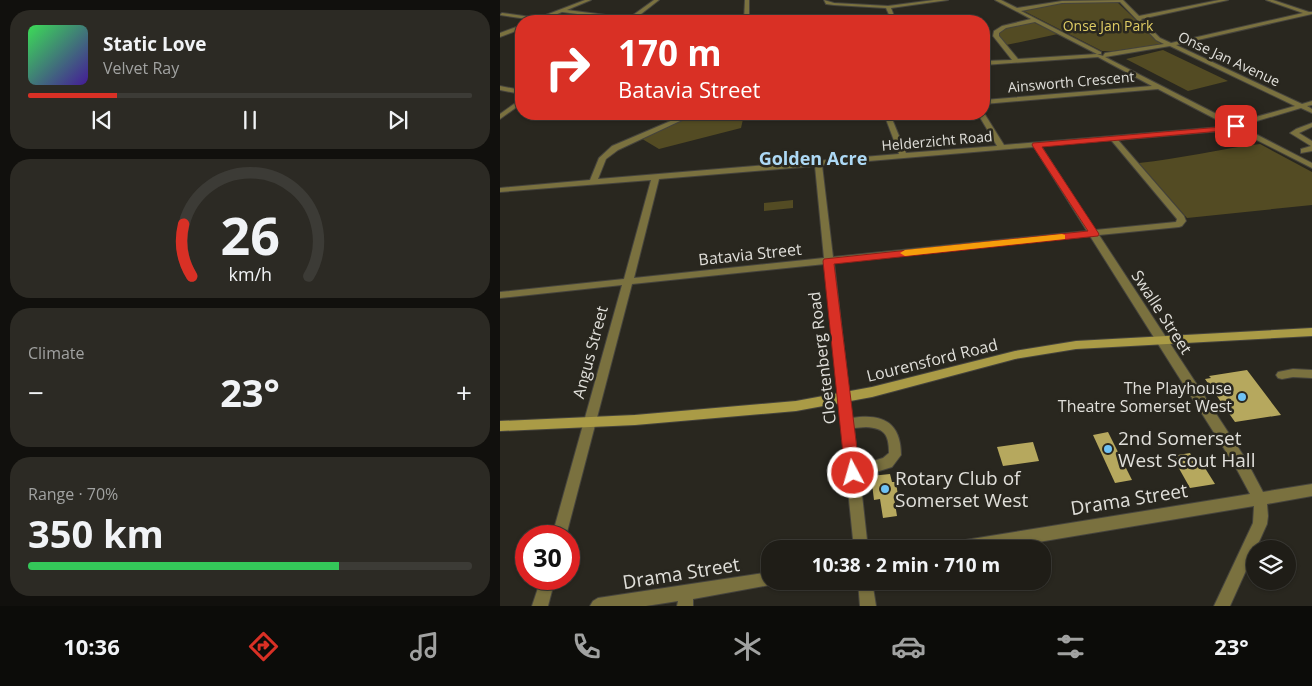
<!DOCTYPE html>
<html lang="en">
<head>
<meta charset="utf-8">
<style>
  body { margin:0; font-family:"Open Sans",sans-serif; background:#2c2a24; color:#f1f3f6; height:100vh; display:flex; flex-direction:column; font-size:19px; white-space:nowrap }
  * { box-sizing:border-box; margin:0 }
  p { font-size:16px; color:#a1a2a1 }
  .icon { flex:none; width:28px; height:28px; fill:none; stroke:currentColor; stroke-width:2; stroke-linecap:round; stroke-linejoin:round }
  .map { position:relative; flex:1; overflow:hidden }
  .drawer { display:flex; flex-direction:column; gap:10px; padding:10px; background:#11100d; width:500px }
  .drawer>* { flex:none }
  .guide { position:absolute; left:15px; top:15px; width:475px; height:105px; border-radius:20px; box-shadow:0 1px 4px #0004,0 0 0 1px #3c3b36; background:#d93025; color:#fff; overflow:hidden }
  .tools { position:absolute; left:746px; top:540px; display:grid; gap:10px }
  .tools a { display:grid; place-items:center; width:50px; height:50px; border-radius:50%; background:#1f1d17; box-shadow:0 1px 4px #0004,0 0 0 1px #3c3b36; font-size:25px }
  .speed { position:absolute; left:15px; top:525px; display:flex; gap:10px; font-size:25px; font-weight:700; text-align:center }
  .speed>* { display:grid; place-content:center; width:65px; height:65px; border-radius:50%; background:#1f1d17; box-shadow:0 1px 4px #0004,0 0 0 1px #3c3b36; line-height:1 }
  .speed .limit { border:8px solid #d22; background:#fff; color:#111 }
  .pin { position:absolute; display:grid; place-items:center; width:42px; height:42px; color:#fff; margin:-21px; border-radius:10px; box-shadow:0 2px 8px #0006 }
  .me { position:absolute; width:55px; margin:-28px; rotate:354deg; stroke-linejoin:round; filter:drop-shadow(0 0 4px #0008) }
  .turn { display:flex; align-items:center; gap:18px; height:105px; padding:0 20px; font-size:22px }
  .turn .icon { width:65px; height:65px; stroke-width:2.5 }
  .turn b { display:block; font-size:35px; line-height:42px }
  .big { font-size:38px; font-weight:700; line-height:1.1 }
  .drawer .widget { flex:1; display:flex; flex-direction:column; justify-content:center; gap:8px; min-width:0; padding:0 18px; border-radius:20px; background:#2c2a24 }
  .drawer .dial { align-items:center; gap:0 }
  .dial svg { height:130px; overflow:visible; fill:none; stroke:#3c3b36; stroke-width:7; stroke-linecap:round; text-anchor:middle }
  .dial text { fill:#f1f3f6; stroke:none }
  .song { display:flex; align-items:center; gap:15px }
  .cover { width:60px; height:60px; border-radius:8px; background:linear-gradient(135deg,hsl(130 70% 55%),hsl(260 70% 35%)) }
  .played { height:5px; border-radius:2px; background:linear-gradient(90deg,#d93025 20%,#3c3b36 20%) }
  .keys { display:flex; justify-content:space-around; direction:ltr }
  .heat { display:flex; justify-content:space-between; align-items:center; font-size:28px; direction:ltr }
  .charge { height:8px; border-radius:4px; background:linear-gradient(90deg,#34c759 70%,#3c3b36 0) }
  .trip { position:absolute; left:261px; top:540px; width:290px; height:50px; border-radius:20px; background:#1f1d17; box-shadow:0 1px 4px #0004,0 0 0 1px #3c3b36; font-weight:700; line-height:50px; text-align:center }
  .dock { display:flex; height:80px; justify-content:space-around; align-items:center; background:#0c0c09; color:#a1a2a1 }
  .dock .icon { width:35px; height:35px }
  .dock .selected { color:#d93025 }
  .dock b { font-size:22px; color:#f1f3f6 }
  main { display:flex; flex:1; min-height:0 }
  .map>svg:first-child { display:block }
  .green { fill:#534b23 }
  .building { fill:#b6a85e }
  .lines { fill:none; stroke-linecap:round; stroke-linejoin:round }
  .street-casing { stroke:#46443d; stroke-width:2 }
  .secondary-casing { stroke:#46443d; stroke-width:2 }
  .street { fill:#7a713f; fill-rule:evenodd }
  .secondary { fill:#aa9b46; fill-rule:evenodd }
  .route { fill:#d93025; stroke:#8d1f18 }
  .slow { fill:#f59e0b }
  .poi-dot { fill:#6fc2f4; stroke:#29271f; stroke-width:2 }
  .labels { text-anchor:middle; stroke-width:5; stroke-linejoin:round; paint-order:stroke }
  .far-park-label { font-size:14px; fill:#dfcc64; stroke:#29271f }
  .far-street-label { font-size:14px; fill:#e0dfda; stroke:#29271f }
  .street-label { font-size:16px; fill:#e0dfda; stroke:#29271f }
  .poi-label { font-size:16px; fill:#e0dfda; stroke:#29271f; text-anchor:end }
  .far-district-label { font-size:18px; font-weight:bold; fill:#add9f5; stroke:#29271f }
  .near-poi-label { font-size:19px; fill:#e0dfda; stroke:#29271f; text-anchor:start }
  .near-street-label { font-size:19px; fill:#e0dfda; stroke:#29271f }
</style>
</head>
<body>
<main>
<section class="drawer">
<div class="widget">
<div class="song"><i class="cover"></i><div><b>Static Love</b><p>Velvet Ray</p></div></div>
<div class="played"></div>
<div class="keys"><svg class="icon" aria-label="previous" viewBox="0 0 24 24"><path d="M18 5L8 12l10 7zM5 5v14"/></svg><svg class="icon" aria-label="pause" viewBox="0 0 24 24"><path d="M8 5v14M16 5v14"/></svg><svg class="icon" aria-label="next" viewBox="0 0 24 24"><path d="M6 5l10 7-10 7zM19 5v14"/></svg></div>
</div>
<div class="widget dial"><svg viewBox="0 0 100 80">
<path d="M14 69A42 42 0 1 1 86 69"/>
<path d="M14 69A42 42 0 0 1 9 37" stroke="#d93025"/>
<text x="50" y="56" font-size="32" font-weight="700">26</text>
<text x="50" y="72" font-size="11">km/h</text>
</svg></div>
<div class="widget"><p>Climate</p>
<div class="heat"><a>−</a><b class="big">23°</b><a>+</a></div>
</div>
<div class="widget"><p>Range · 70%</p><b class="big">350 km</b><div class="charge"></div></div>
</section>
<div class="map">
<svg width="812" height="606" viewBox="0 0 812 606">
  <rect width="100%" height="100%" fill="#29271f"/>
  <!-- green -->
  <g class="green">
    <polygon points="617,2 661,44 614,51 602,51 524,11 563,3"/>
    <polygon points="533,22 558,34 506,45 499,36 499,33 506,27"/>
    <polygon points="663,50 728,81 688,91 626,59"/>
    <polygon points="195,114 244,115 241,128 159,149 139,137"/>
    <path d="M760,144l52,28v33l-125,13 -48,-55c40,-4 80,-14 121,-19z"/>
    <polygon points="293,200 293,208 264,211 264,203"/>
  </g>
  <!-- building -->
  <g class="building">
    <polygon points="747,370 781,415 735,422 705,379 711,378 709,376"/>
    <polygon points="608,432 632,480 615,483 593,435"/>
    <polygon points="533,442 539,461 503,466 497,447"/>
    <polygon points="690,453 699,469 705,468 715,484 690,488 672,456"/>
    <polygon points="390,474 392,482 396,482 398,496 394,497 397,516 383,518 380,499 374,500 371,476"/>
  </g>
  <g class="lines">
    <defs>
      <g id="street">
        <polygon points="85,0 91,0 67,10 129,18 154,0 159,0 132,21 62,12 41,21 0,15 2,13 38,18"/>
        <polygon points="245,0 249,0 249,21 244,21"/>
        <polygon points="324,0 334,3 388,6 434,0 448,0 391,8 396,21 392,21 386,8 334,5 326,4"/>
        <path d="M495,0h6l16,8 45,-7 61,-1 16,16 80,-16h9l-87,19 19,19 11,5 132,-30 -37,-13h7l36,12h3v2l-136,31 126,59 10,-3v4l-5,1 5,3v4l-11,-5 -61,18 72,37v5l-79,-40 -12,3 -103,9 66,76 2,5 -4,5 -3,1 -80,8 146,223 18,34 49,-8v12l-45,8 1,12 -1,8 -37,82h-16l39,-83 1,-17 -257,43h-51l2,-5 5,-2 297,-48 -15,-28 -145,-230 -256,27 18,155c31,-5 49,5 49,37l-9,12 -32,10 8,72h-14l-29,-285 -193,20 -66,252h-14l70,-251 -122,13v-6l124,-13 27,-99 -151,12v-4l90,-8 9,-22 13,-12 75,-32h8l-77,36 -12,9 -8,20 301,-25 -15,-40h6l16,39 91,-7 -19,-32 6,-1 20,32 217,-18 6,-2 -69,-36 -174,15v-4l168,-14 -54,-29 -114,8v-4l28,-1 -19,-24 1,-5 8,-5 29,-7zM620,2l36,38 8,4 -59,9 -2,3 -6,-2 -79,5 -19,-23v-3l7,-5 29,-6 62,32h4v-2l-80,-41 41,-8zM670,46l125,60 -61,17 -129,-66zM611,140l66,79 -1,3 -81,8 -54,-84zM534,147l53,84 -254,26 -11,-92zM315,166l9,92 -190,20 25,-99zM366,427c19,1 23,8 23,26l-6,5 -25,8 -4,-38z"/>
        <polygon points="19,26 21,26 21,29 0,37 0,33"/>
        <polygon points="0,86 21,90 21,94 0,90"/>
        <polygon points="21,99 21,104 0,119 0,114"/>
        <polygon points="812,123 812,127 799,133 812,141 812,151 801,153 801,149 811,146 790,133 796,129"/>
        <polygon points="793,369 812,370 812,378 793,377 782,379 778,378 776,375 778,372"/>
        <polygon points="270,572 270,581 276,581 275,584 193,599 193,606 177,606 178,601 146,606 90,606 93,601 98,598"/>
        <polygon points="41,579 55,579 48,606 32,606"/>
        <polygon points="358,581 372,581 376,606 360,606"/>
      </g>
      <polygon id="secondary" points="812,328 812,336 576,349 515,359 372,397 296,411 135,425 0,431 0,421 135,415 296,401 372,387 515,351 576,341"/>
    </defs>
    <!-- street casing -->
    <use href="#street" class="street-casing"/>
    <!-- secondary casing -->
    <use href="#secondary" class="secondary-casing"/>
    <!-- street -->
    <use href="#street" class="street"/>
    <!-- secondary -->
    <use href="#secondary" class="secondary"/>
  </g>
  <!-- route -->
  <polygon class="route" points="736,124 740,126 739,128 721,131 542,147 599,234 598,236 334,264 360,473 358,478 353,480 348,478 345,473 323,261 324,259 588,231 532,145 533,143 721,127"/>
  <!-- slow -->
  <polygon class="slow" points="562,234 565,235 565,239 405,256 400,253 405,250"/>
  <!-- markers -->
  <g class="poi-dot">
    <circle cx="742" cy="397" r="5"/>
    <circle cx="608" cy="449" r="5"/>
    <circle cx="385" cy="489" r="5"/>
  </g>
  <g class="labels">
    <!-- far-park labels -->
    <g class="far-park-label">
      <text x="608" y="31">Onse Jan Park</text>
    </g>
    <!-- far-street labels -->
    <g class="far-street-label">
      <text transform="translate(729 59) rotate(25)" y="5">Onse Jan Avenue</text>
      <text transform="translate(571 82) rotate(-5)" y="5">Ainsworth Crescent</text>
      <text transform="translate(437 141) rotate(-5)" y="5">Helderzicht Road</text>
    </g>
    <!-- street labels -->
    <g class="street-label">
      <text transform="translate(250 254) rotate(-6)" y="6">Batavia Street</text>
      <text transform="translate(662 312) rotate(57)" y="6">Swalle Street</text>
      <text transform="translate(90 352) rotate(-75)" y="6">Angus Street</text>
      <text transform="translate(322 358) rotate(-97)" y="6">Cloetenberg Road</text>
      <text transform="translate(432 360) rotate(-14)" y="6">Lourensford Road</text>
    </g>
    <!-- poi labels -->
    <g class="poi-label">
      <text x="732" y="394">The Playhouse<tspan x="732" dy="18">Theatre Somerset West</tspan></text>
    </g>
    <!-- far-district labels -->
    <g class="far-district-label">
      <text x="313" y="165">Golden Acre</text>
    </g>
    <!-- near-poi labels -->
    <g class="near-poi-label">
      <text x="618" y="445">2nd Somerset<tspan x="618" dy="22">West Scout Hall</tspan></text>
      <text x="395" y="485">Rotary Club of<tspan x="395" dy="22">Somerset West</tspan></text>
    </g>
    <!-- near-street labels -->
    <g class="near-street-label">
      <text transform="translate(629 499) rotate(-9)" y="7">Drama Street</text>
      <text transform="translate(181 573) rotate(-9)" y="7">Drama Street</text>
    </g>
  </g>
</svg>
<div class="tools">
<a><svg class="icon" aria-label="layers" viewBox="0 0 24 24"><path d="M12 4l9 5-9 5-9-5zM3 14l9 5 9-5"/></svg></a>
</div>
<div class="speed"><div class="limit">30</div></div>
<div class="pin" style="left:736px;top:126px;background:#d93025"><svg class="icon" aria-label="arrive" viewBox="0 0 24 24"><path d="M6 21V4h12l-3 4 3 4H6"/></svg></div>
<svg class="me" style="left:353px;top:473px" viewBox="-20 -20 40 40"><circle r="17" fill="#d93025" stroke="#fff" stroke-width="3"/><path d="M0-11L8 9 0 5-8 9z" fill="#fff"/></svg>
<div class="trip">10:38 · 2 min · 710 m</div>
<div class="guide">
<div class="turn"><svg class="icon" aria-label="right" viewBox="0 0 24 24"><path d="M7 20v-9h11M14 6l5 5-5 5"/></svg><div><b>170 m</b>Batavia Street</div></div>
</div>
</div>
</main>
<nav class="dock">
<b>10:36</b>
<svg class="icon selected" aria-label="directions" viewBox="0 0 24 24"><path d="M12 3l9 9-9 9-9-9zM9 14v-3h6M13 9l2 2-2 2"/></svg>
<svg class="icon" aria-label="music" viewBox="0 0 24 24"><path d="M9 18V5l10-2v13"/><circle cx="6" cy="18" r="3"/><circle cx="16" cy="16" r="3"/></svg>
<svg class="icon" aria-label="phone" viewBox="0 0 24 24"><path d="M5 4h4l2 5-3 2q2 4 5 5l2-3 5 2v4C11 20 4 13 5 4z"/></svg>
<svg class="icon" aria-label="climate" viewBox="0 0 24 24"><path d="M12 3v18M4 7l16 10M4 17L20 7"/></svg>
<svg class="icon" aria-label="car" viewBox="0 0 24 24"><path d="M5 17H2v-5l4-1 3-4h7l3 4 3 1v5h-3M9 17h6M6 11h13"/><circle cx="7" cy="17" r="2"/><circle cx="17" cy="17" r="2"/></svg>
<svg class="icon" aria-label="filters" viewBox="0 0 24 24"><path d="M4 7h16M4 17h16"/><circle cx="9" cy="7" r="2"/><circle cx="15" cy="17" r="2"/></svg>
<b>23°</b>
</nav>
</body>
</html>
